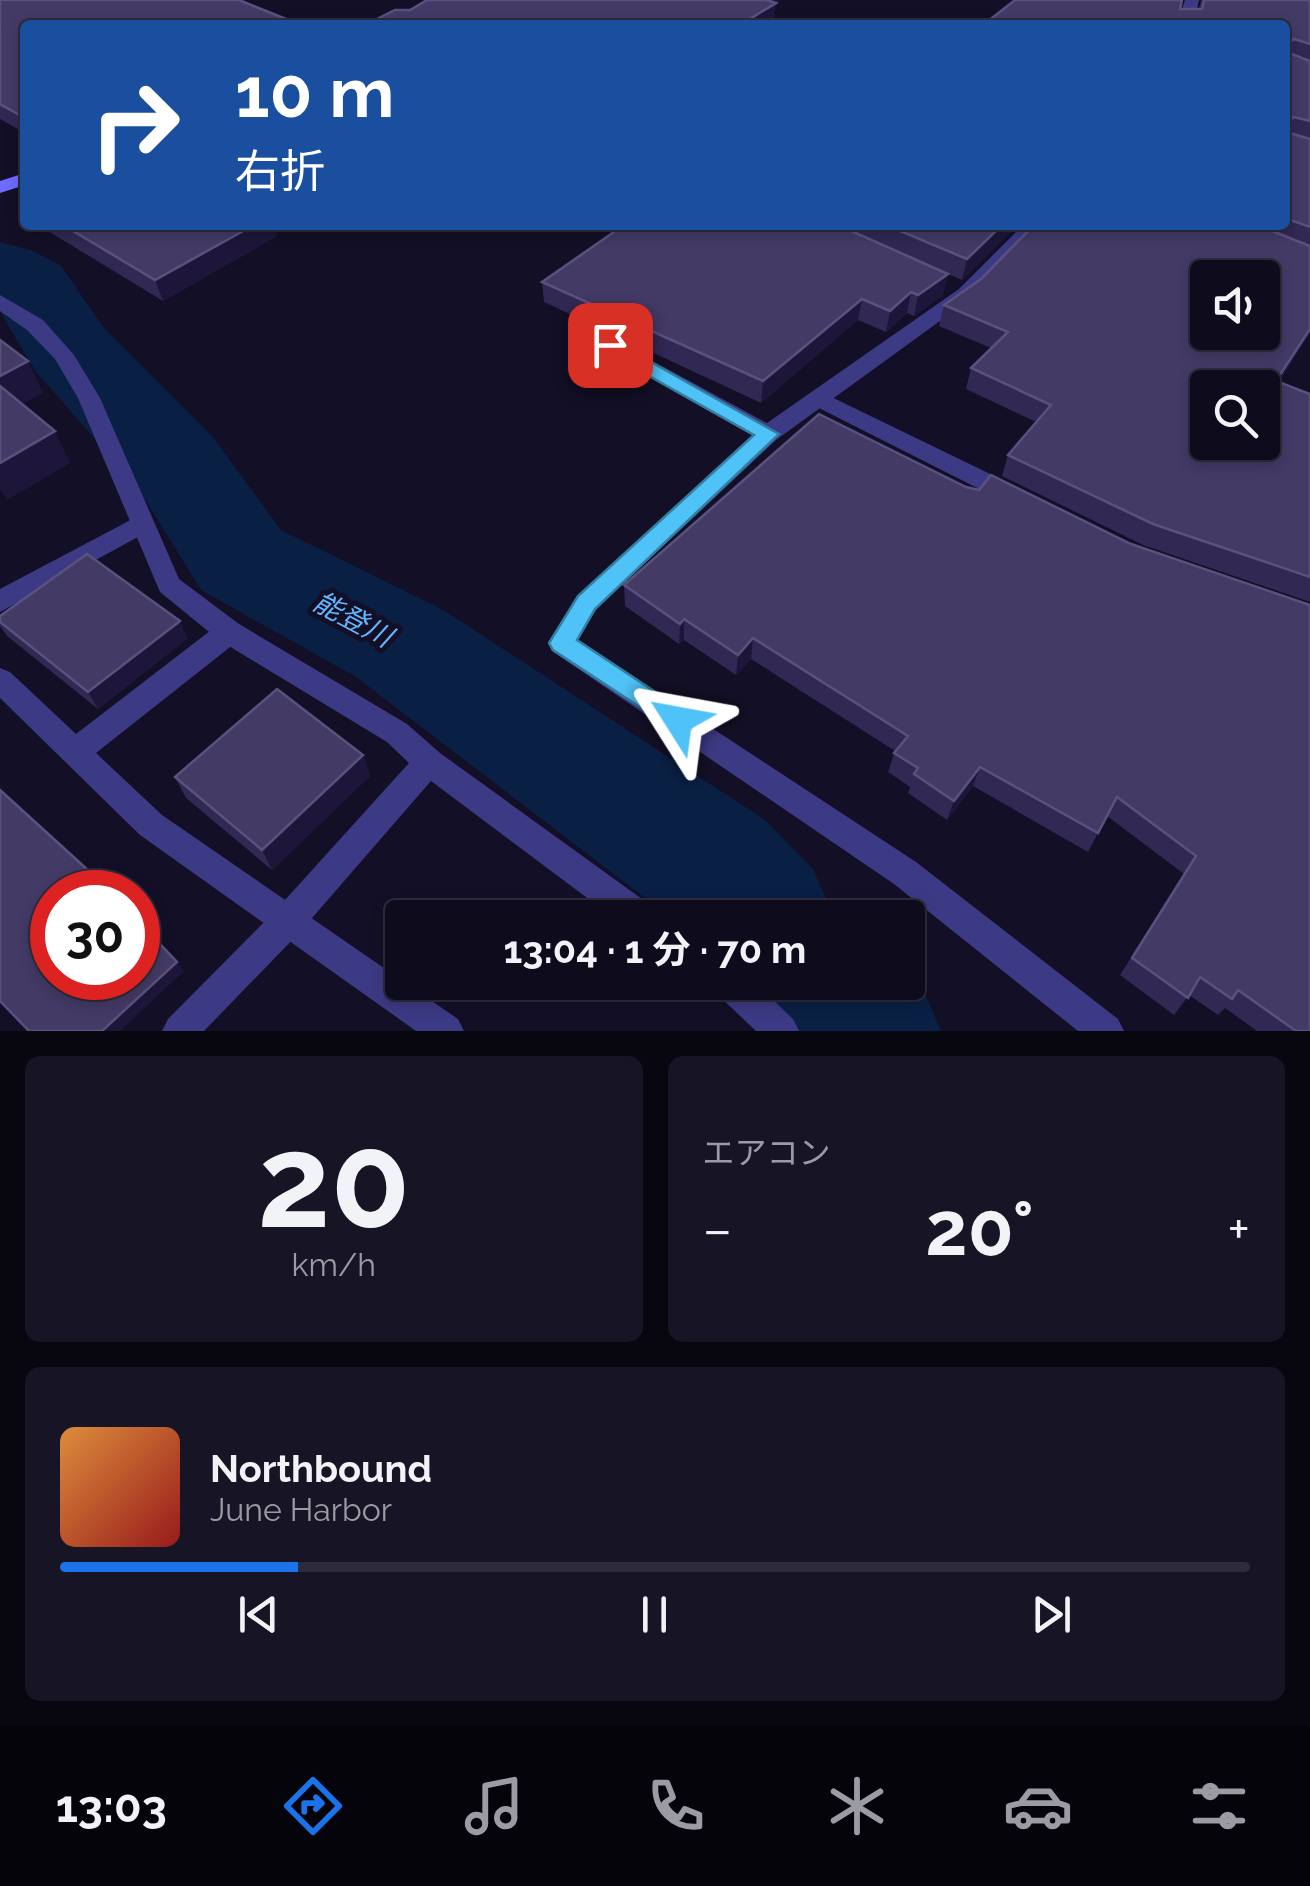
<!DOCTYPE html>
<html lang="ja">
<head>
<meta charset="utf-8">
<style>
  body { margin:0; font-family:Raleway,"Noto Sans JP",sans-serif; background:#171425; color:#f1f3f6; height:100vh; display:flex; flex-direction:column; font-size:38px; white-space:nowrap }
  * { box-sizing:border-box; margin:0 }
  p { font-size:32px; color:#9b9ba3 }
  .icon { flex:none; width:55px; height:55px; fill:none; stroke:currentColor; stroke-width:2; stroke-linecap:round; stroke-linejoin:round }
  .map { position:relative; height:1031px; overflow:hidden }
  .drawer { display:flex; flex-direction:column; gap:25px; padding:25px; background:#08060f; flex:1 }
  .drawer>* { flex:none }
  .hud { position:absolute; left:20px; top:20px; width:1270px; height:210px; border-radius:10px; box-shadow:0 5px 15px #0003,0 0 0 2px #2e2b3b; background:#1a4fa0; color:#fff; overflow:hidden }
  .buttons { position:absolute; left:1190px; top:260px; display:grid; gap:20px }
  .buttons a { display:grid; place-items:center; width:90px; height:90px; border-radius:10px; background:#0e0b1c; box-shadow:0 5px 15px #0003,0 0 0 2px #2e2b3b; font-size:50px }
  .speed { position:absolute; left:30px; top:870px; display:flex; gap:20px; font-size:50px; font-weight:700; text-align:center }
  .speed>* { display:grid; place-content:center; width:130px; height:130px; border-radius:50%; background:#0e0b1c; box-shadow:0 5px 15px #0003,0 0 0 2px #2e2b3b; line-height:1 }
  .speed .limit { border:15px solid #d22; background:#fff; color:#111 }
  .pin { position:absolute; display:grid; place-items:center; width:85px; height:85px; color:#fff; margin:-42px; border-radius:20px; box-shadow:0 5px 15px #0006 }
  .me { position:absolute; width:110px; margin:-55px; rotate:304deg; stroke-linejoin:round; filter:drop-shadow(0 0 8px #0008) }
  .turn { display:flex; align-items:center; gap:35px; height:210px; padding:0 50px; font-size:45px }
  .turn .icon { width:130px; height:130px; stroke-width:2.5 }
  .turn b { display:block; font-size:70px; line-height:85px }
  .big { font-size:75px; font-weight:700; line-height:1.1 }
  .drawer .card { flex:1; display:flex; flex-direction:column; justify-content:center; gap:15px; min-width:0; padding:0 35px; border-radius:15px; background:#171425 }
  .drawer .dial { align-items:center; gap:0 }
  .dial b { font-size:130px; line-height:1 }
  .song { display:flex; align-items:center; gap:30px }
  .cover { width:120px; height:120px; border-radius:15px; background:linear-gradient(135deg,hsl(30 70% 55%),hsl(0 70% 35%)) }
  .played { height:10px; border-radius:5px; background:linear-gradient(90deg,#1a73e8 20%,#2e2b3b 20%) }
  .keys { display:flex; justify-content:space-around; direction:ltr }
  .heat { display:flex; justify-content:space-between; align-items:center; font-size:55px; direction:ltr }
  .drawer .tiles { flex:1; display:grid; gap:25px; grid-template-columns:1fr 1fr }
  .card:last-child { grid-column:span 2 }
  .trip { position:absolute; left:385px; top:900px; width:540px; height:100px; border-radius:10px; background:#0e0b1c; box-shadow:0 5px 15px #0003,0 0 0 2px #2e2b3b; font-weight:700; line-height:100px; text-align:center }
  .menu { display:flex; height:160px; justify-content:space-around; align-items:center; background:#06040b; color:#9b9ba3 }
  .menu .icon { width:70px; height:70px }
  .menu .current { color:#1a73e8 }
  .menu b { font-size:45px; color:#f1f3f6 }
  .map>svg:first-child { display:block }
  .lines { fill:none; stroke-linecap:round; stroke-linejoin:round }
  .river { fill:#0a1f44; fill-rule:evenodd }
  .lane { fill:#3d3a85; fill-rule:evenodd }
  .street { fill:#3d3a85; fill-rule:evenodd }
  .secondary { fill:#6f6bff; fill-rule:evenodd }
  .wall { fill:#312854 }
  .shaded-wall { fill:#1d163a }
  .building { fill:#433a66; stroke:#5a527e; stroke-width:2.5; fill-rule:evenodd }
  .route { fill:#4fc3f7; stroke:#337fa1; stroke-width:2.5 }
  .labels { text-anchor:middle; stroke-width:10; stroke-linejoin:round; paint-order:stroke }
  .water-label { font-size:28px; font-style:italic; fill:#62b6ff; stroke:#130f26 }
</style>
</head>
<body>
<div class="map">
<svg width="1310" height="1031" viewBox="0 0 1310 1031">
  <rect width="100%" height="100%" fill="#130f26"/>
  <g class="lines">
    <!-- river -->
    <g class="river">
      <polygon points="0,242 31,250 61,266 104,328 212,436 281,530 442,609 765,820 813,869 832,912 845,918 671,918 356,677 201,590 138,488 36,372 0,312"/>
      <polygon points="908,965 918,977 941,1031 765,1031 745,982 908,982"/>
    </g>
    <!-- lane -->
    <g class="lane">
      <polygon points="579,321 776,428 780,434 768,442 760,440 571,333 568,328"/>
      <polygon points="819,391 1025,491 1028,497 1025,503 1007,503 811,404 808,399 811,394"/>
      <polygon points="140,515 149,517 153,524 149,531 0,612 0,589"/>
      <polygon points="229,621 239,624 243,632 239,640 96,753 162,815 458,1019 464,1031 416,1031 140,835 0,698 0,668 10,672 76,734 219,624"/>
    </g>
    <!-- street -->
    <g class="street">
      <polygon points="1185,0 1199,0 1193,25 1177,25"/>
      <polygon points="1023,225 1044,225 973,297 776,440 595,610 578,640 916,862 1118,1019 1124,1031 1078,1031 894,884 552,651 548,643 577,596 760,428 959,289"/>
      <polygon points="0,295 43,320 74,355 100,398 179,579 239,624 407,724 440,753 653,907 657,918 614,918 431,781 299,933 204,1031 162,1031 168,1019 275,911 409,763 387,742 219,640 160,592 78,398 55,359 27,330 0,311"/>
      <polygon points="712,982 754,982 793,1019 799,1031 756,1031 717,994"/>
    </g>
    <!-- secondary -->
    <polygon class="secondary" points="25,173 25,185 0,193 0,181"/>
  </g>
  <!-- wall -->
  <g class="wall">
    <polygon points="0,0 25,25 25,133 0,119"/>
    <polygon points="1201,0 1310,0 1310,333 1279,382 1310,394 1310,602 1143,545 1002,476 1008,455 1036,422 966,389 971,368 991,348 939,326 944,305 981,279 1034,225 1285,225 1285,25 1180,9 1199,9"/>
    <polygon points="38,225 274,225 277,236 163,301"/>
    <polygon points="624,225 1018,225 962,280 926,264 943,295 914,316 907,313 886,332 858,320 761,403 544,302 542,282"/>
    <polygon points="966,487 1131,544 1310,1031 1257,1031 1225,1008 1218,1015 1189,995 1174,1015 1120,975 1184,874 1107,816 1088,852 973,786 947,820 908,793 910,787 888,772 895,751 751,659 736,675 684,640 679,644 625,606 624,585"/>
    <polygon points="0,616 188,638 98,709 7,636 0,626"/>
    <polygon points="363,755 370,776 272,870 186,798 175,777"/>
  </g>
  <!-- shaded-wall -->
  <g class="shaded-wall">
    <polygon points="758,0 782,0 776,4 774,21 769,25 740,25"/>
    <polygon points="254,225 274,225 277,236 163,301 155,280"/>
    <polygon points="1002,225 1018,225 962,280 967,259"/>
    <polygon points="948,274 943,295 914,316 918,295"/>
    <polygon points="911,292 907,313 886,332 890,311"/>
    <polygon points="862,299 858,320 761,403 763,381"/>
    <polygon points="1310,329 1310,333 1266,402 1276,381"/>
    <polygon points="28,361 43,393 9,411 0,394 0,376"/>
    <polygon points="55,431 70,463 7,500 0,489 0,463"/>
    <polygon points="684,619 684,640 679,644 680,624"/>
    <polygon points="180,621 188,638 98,709 88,692"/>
    <polygon points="753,638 751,659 736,675 738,655"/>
    <polygon points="363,755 370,776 272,870 262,850"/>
    <polygon points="980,767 973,786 947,820 954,801"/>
    <polygon points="177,962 184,971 120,1031 102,1031"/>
  </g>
  <!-- building -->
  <g class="building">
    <polygon points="0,0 239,0 301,25 25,25 25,118 0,104"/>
    <polygon points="427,0 767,0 776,3 740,25 365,25 395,10 410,10"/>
    <polygon points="1015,0 1182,0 1180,9 1202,9 1204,0 1310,0 1310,44 1294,39 1289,43 1289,53 1310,61 1310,121 1294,117 1290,120 1290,133 1310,139 1310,227 1285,218 1285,25 983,25"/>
    <polygon points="63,225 254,225 155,280"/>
    <polygon points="624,225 838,225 948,274 918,295 911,292 890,311 862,299 763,381 542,282"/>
    <polygon points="886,225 1002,225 967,259"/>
    <path d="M1034,225h223l53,21v83l-34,52 34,13v183l-157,-53 -145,-69 43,-50 -80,-37 37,-36 -64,-27 37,-26zM1208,278h54v54h-54zM1208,388h54v54h-54z"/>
    <polygon points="0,340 28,361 0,376"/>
    <polygon points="0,386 55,431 0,463"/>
    <polygon points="819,414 966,487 979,490 991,475 1131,544 1310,605 1310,1031 1296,1031 1238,990 1232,999 1200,977 1188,998 1132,958 1196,856 1117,797 1098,833 980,767 954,801 914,774 918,768 894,753 908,736 753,638 738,655 684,619 680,624 624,585"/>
    <polygon points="87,554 180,621 88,692 0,622 0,616"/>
    <polygon points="277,689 363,755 262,850 175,777"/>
    <polygon points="0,790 90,872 110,892 52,892 52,978 138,978 138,921 177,962 102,1031 29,1031 0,1001"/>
  </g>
  <!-- route -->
  <polygon class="route" points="610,339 779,434 595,609 577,640 687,713 691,720 687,728 678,732 553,650 549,643 578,596 754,435 603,350 600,345"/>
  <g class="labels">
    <!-- water labels -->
    <g class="water-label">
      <text transform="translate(353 619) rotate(28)" y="10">能登川</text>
    </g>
  </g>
</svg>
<div class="buttons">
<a><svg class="icon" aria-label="sound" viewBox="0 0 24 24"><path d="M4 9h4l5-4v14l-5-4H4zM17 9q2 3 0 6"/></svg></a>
<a><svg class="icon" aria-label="search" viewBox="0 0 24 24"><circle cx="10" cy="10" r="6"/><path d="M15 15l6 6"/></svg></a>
</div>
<div class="speed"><div class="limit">30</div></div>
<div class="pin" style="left:610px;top:345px;background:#d93025"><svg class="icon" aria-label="arrive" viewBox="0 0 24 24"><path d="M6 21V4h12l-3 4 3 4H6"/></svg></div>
<svg class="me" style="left:678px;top:720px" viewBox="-20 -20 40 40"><path d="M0-17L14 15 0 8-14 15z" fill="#4fc3f7" stroke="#fff" stroke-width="4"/></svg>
<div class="trip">13:04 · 1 分 · 70 m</div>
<div class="hud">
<div class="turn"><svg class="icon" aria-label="right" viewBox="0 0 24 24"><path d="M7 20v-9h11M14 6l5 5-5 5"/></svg><div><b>10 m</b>右折</div></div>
</div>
</div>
<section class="drawer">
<div class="tiles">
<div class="card dial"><b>20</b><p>km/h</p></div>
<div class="card"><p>エアコン</p>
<div class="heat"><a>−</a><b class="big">20°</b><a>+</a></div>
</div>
<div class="card">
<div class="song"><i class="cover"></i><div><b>Northbound</b><p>June Harbor</p></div></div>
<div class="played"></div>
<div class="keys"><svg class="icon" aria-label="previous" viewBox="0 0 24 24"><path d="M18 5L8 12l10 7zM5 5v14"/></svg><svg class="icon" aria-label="pause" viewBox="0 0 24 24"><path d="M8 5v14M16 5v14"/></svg><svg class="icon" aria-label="next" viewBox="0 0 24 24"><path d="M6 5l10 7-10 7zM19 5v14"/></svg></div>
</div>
</div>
</section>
<nav class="menu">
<b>13:03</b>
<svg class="icon current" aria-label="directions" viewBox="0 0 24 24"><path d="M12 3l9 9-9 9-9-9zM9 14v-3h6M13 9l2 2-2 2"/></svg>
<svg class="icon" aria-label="music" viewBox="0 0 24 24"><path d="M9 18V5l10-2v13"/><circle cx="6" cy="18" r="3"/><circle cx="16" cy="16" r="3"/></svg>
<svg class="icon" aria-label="phone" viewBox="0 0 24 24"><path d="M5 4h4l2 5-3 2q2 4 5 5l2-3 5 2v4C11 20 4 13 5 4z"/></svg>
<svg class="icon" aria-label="climate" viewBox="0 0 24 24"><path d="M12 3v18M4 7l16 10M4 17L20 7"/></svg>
<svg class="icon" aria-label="car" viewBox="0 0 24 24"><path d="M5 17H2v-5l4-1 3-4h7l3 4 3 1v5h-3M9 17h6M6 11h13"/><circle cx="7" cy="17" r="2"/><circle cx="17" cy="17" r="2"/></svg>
<svg class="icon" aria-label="filters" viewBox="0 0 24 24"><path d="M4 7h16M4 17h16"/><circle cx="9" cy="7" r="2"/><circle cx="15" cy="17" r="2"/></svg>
</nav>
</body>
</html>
